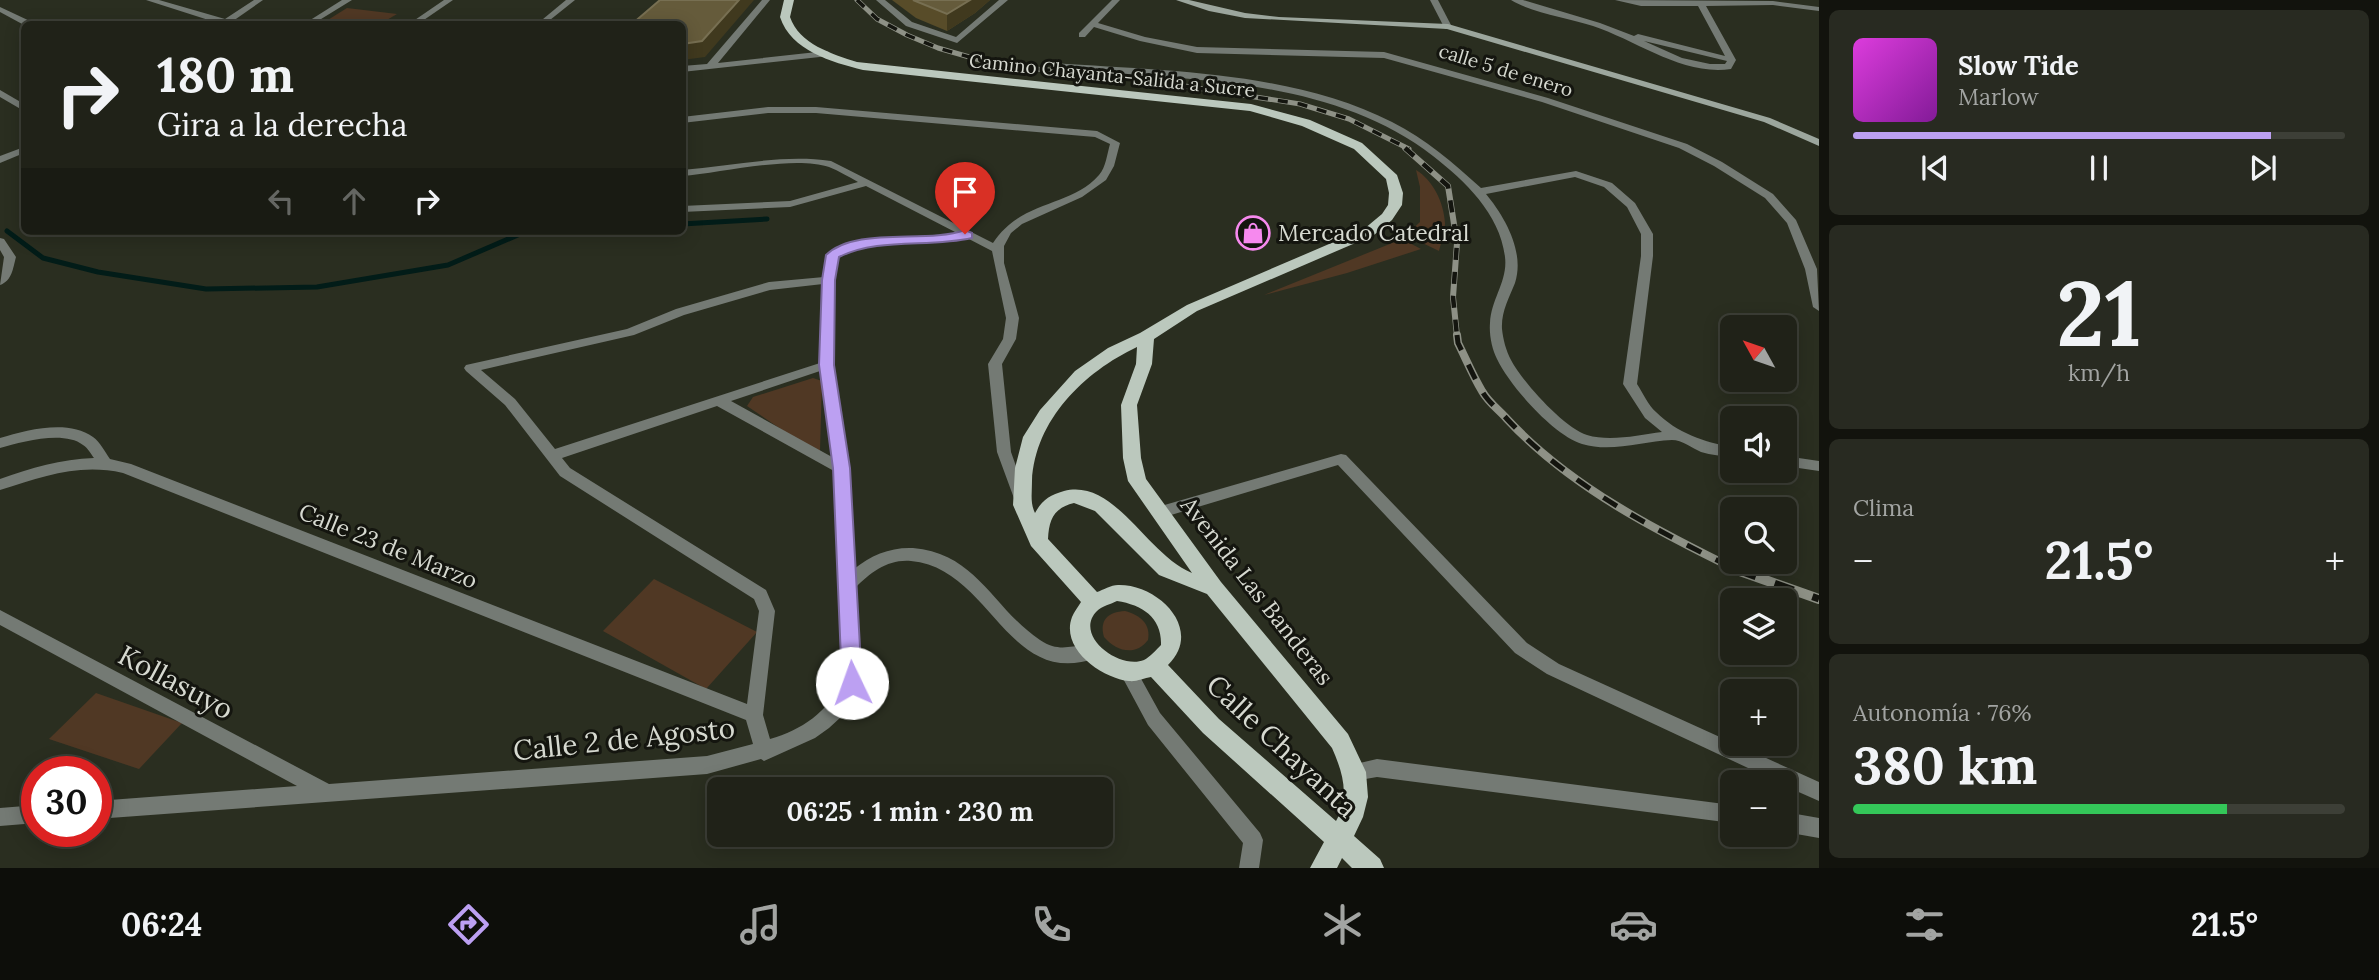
<!DOCTYPE html>
<html lang="es">
<head>
<meta charset="utf-8">
<style>
  body { margin:0; font-family:Lora,serif; background:#282a21; color:#f1f3f6; height:100vh; display:flex; flex-direction:column; font-size:26px; white-space:nowrap }
  * { box-sizing:border-box; margin:0 }
  p { font-size:23px; color:#a2a4a2 }
  .icon { flex:none; width:38px; height:38px; fill:none; stroke:currentColor; stroke-width:2; stroke-linecap:round; stroke-linejoin:round }
  .map { position:relative; flex:1; overflow:hidden }
  .sheet { display:flex; flex-direction:column; gap:10px; padding:10px; background:#12130d; width:560px }
  .sheet>* { flex:none }
  .guide { position:absolute; left:21px; top:21px; width:665px; height:214px; border-radius:10px; box-shadow:0 4px 18px #0003,0 0 0 2px #3d3f37; background:#202218; color:#f1f3f6; overflow:hidden }
  .needle { width:46px; rotate:310deg }
  .tools { position:absolute; left:1720px; top:315px; display:grid; gap:14px }
  .tools a { display:grid; place-items:center; width:77px; height:77px; border-radius:10px; background:#202218; box-shadow:0 4px 18px #0003,0 0 0 2px #3d3f37; font-size:35px }
  .speed { position:absolute; left:21px; top:756px; display:flex; gap:14px; font-size:35px; font-weight:700; text-align:center }
  .speed>* { display:grid; place-content:center; width:91px; height:91px; border-radius:50%; background:#202218; box-shadow:0 4px 18px #0003,0 0 0 2px #3d3f37; line-height:1 }
  .speed .limit { border:10px solid #d22; background:#fff; color:#111 }
  .pin { position:absolute; display:grid; place-items:center; width:60px; height:60px; color:#fff; margin:-72px -30px; border-radius:50% 50% 50% 0; rotate:-45deg; box-shadow:0 0 7px #0007 }
  .pin .icon { rotate:45deg }
  .me { position:absolute; width:77px; margin:-38px; rotate:357deg; stroke-linejoin:round; filter:drop-shadow(0 0 5px #0008) }
  .turn { display:flex; align-items:center; gap:24px; height:147px; padding:0 21px; font-size:32px }
  .turn .icon { width:91px; height:91px; stroke-width:2.5 }
  .turn b { display:block; font-size:49px; line-height:60px }
  .lanes { display:flex; align-items:center; height:66px; padding:0 21px; background:#0003; justify-content:center; gap:35px; direction:ltr }
  .lanes .off { opacity:.35 }
  .big { font-size:52px; font-weight:700; line-height:1.1 }
  .sheet .card { flex:1; display:flex; flex-direction:column; justify-content:center; gap:10px; min-width:0; padding:0 24px; border-radius:10px; background:#282a21 }
  .sheet .dial { align-items:center; gap:0 }
  .dial b { font-size:91px; line-height:1 }
  .song { display:flex; align-items:center; gap:21px }
  .cover { width:84px; height:84px; border-radius:10px; background:linear-gradient(135deg,hsl(300 70% 55%),hsl(290 70% 35%)) }
  .played { height:7px; border-radius:4px; background:linear-gradient(90deg,#bca0f2 85%,#3d3f37 85%) }
  .keys { display:flex; justify-content:space-around; direction:ltr }
  .heat { display:flex; justify-content:space-between; align-items:center; font-size:38px; direction:ltr }
  .charge { height:10px; border-radius:5px; background:linear-gradient(90deg,#34c759 76%,#3d3f37 0) }
  .trip { position:absolute; left:707px; top:777px; width:406px; height:70px; border-radius:10px; background:#202218; box-shadow:0 4px 18px #0003,0 0 0 2px #3d3f37; font-weight:700; line-height:70px; text-align:center }
  .tab-bar { display:flex; height:112px; justify-content:space-around; align-items:center; background:#0d0e0a; color:#a2a4a2 }
  .tab-bar .icon { width:49px; height:49px }
  .tab-bar .active { color:#bca0f2 }
  .tab-bar b { font-size:32px; color:#f1f3f6 }
  main { display:flex; flex:1; min-height:0 }
  .map>svg:first-child { display:block }
  .green { fill:#503824 }
  .lines { fill:none; stroke-linecap:round; stroke-linejoin:round }
  .stream { stroke:#021c18; stroke-width:5 }
  .street { fill:#747a74; fill-rule:evenodd }
  .secondary { fill:#9ca69d; fill-rule:evenodd }
  .primary { fill:#bbc8bd; fill-rule:evenodd }
  .rail-far3-casing { stroke:#8e9186; stroke-width:5 }
  .rail-far2-casing { stroke:#8e9186; stroke-width:6 }
  .rail-far1-casing { stroke:#8e9186; stroke-width:8 }
  .rail-casing { stroke:#8e9186; stroke-width:10 }
  .rail-far3 { stroke:#14150f; stroke-width:3.5; stroke-dasharray:10; stroke-linecap:butt }
  .rail-far2 { stroke:#14150f; stroke-width:4.5; stroke-dasharray:12; stroke-linecap:butt }
  .rail-far1 { stroke:#14150f; stroke-width:5; stroke-dasharray:16; stroke-linecap:butt }
  .rail { stroke:#14150f; stroke-width:7; stroke-dasharray:20; stroke-linecap:butt }
  .wall { fill:#584c29 }
  .shaded-wall { fill:#40391e }
  .building { fill:#655b3b; stroke:#776f52; stroke-width:2 }
  .route { fill:#bca0f2; stroke:#7a689d; stroke-width:2 }
  .labels { text-anchor:middle; stroke-width:6; stroke-linejoin:round; paint-order:stroke }
  .far-street-label { font-size:19px; fill:#d6d9d0; stroke:#14150f }
  .poi-label { font-size:23px; fill:#d6d9d0; stroke:#14150f; text-anchor:start }
  .street-label { font-size:23px; fill:#d6d9d0; stroke:#14150f }
  .near-street-label { font-size:28px; fill:#d6d9d0; stroke:#14150f }
</style>
</head>
<body>
<main>
<div class="map">
<svg width="1819" height="868" viewBox="0 0 1819 868">
  <rect width="100%" height="100%" fill="#2a2e20"/>
  <!-- green -->
  <g class="green">
    <polygon points="347,8 397,14 380,24 323,23"/>
    <path d="M1416,170c17,10 28,33 29,53 0,9 -4,20 -6,28l-33,-16 14,-13v-35z"/>
    <polygon points="1402,239 1421,249 1347,273 1264,295"/>
    <polygon points="813,378 822,381 820,451 816,453 747,406 753,397"/>
    <polygon points="654,579 757,632 706,689 603,631"/>
    <path d="M1125,611c15,4 26,13 23,29 -13,17 -32,11 -44,-3 -5,-17 4,-25 21,-26z"/>
    <polygon points="96,693 182,723 139,769 49,739"/>
  </g>
  <g class="lines">
    <!-- stream -->
    <g class="stream">
      <polyline points="682,224 767,219"/>
      <polyline points="7,231 43,258 98,272 206,289 317,287 448,265 527,231"/>
    </g>
    <!-- street -->
    <g class="street">
      <polygon points="146,0 159,0 225,19 254,0 263,0 233,21 238,24 221,24"/>
      <polygon points="342,0 352,0 313,24 304,24"/>
      <polygon points="444,0 453,0 418,24 409,24"/>
      <polygon points="566,0 575,0 545,24 537,24"/>
      <polygon points="762,0 770,0 718,63 826,51 829,52 829,56 682,72 682,66 707,64"/>
      <polygon points="876,0 885,0 912,22 956,37 999,0 1008,0 957,43 906,26"/>
      <polygon points="1112,0 1120,0 1098,23 1145,37 1197,47 1384,52 1548,98 1687,144 1722,162 1773,194 1796,220 1817,269 1819,311 1813,307 1805,269 1787,223 1765,198 1714,166 1679,148 1542,102 1384,58 1197,53 1140,41 1094,27 1085,37 1079,37 1079,33"/>
      <polygon points="1430,0 1438,0 1452,27 1451,29 1445,29"/>
      <path d="M1511,0h12l77,23 34,13 4,-2 87,22 -27,-50h-57l-26,-6 158,1 46,6v4l-46,-6 -67,1 30,54 -5,9c-49,7 -93,-28 -138,-43 -24,-8 -61,-13 -82,-26zM1644,41l83,20 -2,3h-15l-28,-6z"/>
      <polygon points="0,7 32,22 33,24 24,25 0,12"/>
      <path d="M1054,63c110,8 238,8 338,59 34,17 61,41 89,66l95,-17 36,12 23,20 18,31v22l-16,128c6,9 11,21 19,28 21,21 48,30 76,35v10c-10,-1 -21,-2 -31,-5 -9,-4 -19,-12 -29,-12 -30,1 -60,13 -90,4 -29,-9 -72,-58 -85,-85 -5,-10 -8,-24 -7,-36 1,-24 18,-42 15,-66 -5,-43 -40,-76 -72,-101 -78,-61 -186,-74 -282,-80 -33,-3 -68,-2 -100,-8l-1,-2zM1575,177l29,10 23,20 14,27v22l-18,128 22,34 17,14c-23,3 -52,10 -75,3 -23,-7 -65,-54 -76,-75 -5,-9 -8,-21 -9,-31 -1,-17 7,-31 13,-46 10,-31 -10,-66 -29,-89z"/>
      <polygon points="0,90 24,104 24,111 0,97"/>
      <path d="M768,107h48l281,24 23,12 -6,23 -8,14 -24,17 -60,27 -11,9 -7,13v17l15,55 -3,21 -14,25 9,88 16,45 -2,4h-10l-18,-49 -9,-88 15,-25 3,-21 -14,-67 -25,-13 -85,7 -29,6 -15,6 -3,23 -2,85 15,103 6,101c17,-14 37,-22 59,-21 65,6 79,60 127,92 24,16 36,0 56,8l3,5 -3,5c-89,32 -105,-90 -185,-97 -23,-2 -40,11 -56,27l6,95 -9,16 -11,18 -12,11 -14,10 -51,23 -3,-2 -54,15 -611,45v-18l201,-15 -297,-161v-15l329,174 378,-28 46,-12 -7,-24 -623,-247c-45,-10 -80,4 -123,17v-11c31,-11 61,-20 94,-21 -3,-4 -6,-10 -11,-13 -19,-15 -62,-3 -83,3v-10c27,-8 68,-19 93,-1 7,5 12,15 17,22l21,5 616,240 12,-93 -5,-12 -194,-123 -55,-71 -39,-34 -2,-3 2,-3 161,-36 49,-20 93,-27 55,-5 3,-22c27,-22 95,-17 130,-22l-91,-47 -76,21 -108,5v-6l108,-5 68,-19c-9,-5 -19,-11 -29,-15 -36,-12 -107,6 -147,9v-6c50,-4 99,-16 149,-9l162,82c29,-44 77,-35 106,-68 7,-8 8,-21 11,-31l-15,-7 -279,-24h-48l-86,10v-6zM823,284l-3,79 -265,86 -40,-50 -34,-29 153,-35 50,-20 86,-25zM820,371l12,86 -101,-56zM717,406l117,65 9,211c-16,30 -41,48 -73,57l-7,-24 12,-104 -9,-21 -196,-122 -8,-10z"/>
      <polygon points="24,147 24,153 0,163 0,156"/>
      <polygon points="429,231 451,231 449,233 430,234"/>
      <path d="M0,238l4,1 12,18c-3,11 -4,24 -16,28l4,-28 -4,-7z"/>
      <polygon points="1341,454 1346,455 1527,643 1559,664 1819,782 1819,801 1785,786 1785,782 1778,782 1547,674 1515,653 1338,465 1161,518 1156,516 1153,512 1156,508 1161,506"/>
      <polygon points="1785,456 1819,461 1819,471 1785,466"/>
      <polygon points="1128,663 1134,666 1160,713 1260,833 1263,840 1259,868 1239,868 1243,843 1148,725 1119,671 1122,666"/>
      <polygon points="1377,759 1732,805 1732,823 1377,777 1354,781 1347,778 1345,772 1347,766"/>
      <polygon points="37,805 37,823 0,826 0,808"/>
      <polygon points="1785,812 1819,818 1819,838 1785,832"/>
    </g>
    <!-- secondary -->
    <polygon class="secondary" points="1176,0 1189,0 1245,13 1279,17 1448,24 1770,118 1819,139 1819,146 1764,122 1447,29 1245,18 1209,11"/>
    <!-- primary -->
    <path class="primary" d="M784,0h10l-4,17c9,27 42,37 67,45l394,42 59,16 52,23 35,32 6,18 -1,12 -10,15 -18,15 -177,76 -43,28 -2,25 -15,41 4,53 5,21 75,103 127,152 18,38 2,25 -5,20 -9,19 26,23 4,9h-32l-10,-10 -5,10h-27l14,-26 -121,-109 -52,-56c-7,1 -15,5 -22,4 -27,-3 -69,-32 -57,-64 2,-5 6,-10 9,-15l-50,-56 -18,-41 2,-37 8,-31 17,-27 35,-39 33,-23 32,-15 47,-28 177,-76 18,-15 6,-9 1,-12 -3,-14 -32,-30 -52,-23 -52,-15 -387,-41c-31,-8 -72,-19 -83,-53zM1137,347l-1,17 -15,41 2,53 5,23 64,92c-46,-19 -77,-95 -128,-82 -14,4 -22,9 -29,22 -5,-10 -3,-20 -3,-32 3,-61 52,-109 105,-134zM1074,503l21,8 64,64 48,19 125,154c11,25 18,48 4,73l-117,-102 -51,-54c36,-35 -9,-81 -50,-80 -7,0 -15,5 -21,7l-49,-53c1,-20 6,-31 26,-36zM1117,601c26,4 45,17 44,44 -5,5 -11,12 -17,15 -25,10 -71,-25 -47,-49 5,-5 14,-7 20,-10z"/>
    <defs>
      <polyline id="rail-far3" points="857,0 877,19 907,35 938,48 1004,67 1107,74 1300,104 1349,119 1409,149"/>
      <polyline id="rail-far2" points="1405,148 1448,186 1457,243 1453,297 1457,336"/>
      <path id="rail-far1" d="M1457,335l1,8c8,16 15,33 24,48 6,11 17,19 25,28 63,68 152,113 234,153"/>
      <polyline id="rail" points="1737,570 1819,599"/>
    </defs>
    <!-- rail-far3 casing -->
    <use href="#rail-far3" class="rail-far3-casing"/>
    <!-- rail-far2 casing -->
    <use href="#rail-far2" class="rail-far2-casing"/>
    <!-- rail-far1 casing -->
    <use href="#rail-far1" class="rail-far1-casing"/>
    <!-- rail casing -->
    <use href="#rail" class="rail-casing"/>
    <!-- rail-far3 -->
    <use href="#rail-far3" class="rail-far3"/>
    <!-- rail-far2 -->
    <use href="#rail-far2" class="rail-far2"/>
    <!-- rail-far1 -->
    <use href="#rail-far1" class="rail-far1"/>
    <!-- rail -->
    <use href="#rail" class="rail"/>
  </g>
  <!-- wall -->
  <polygon class="wall" points="892,0 990,0 975,13 947,31 916,18"/>
  <!-- shaded-wall -->
  <g class="shaded-wall">
    <polygon points="739,0 754,0 705,57 682,60 682,44"/>
    <polygon points="970,0 990,0 975,13 947,31 947,14"/>
  </g>
  <!-- building -->
  <g class="building">
    <polygon points="660,0 739,0 702,41 682,44 682,24 632,24"/>
    <polygon points="913,0 970,0 947,14"/>
  </g>
  <!-- route -->
  <path class="route" d="M965,230l7,3v5c-43,10 -93,-1 -133,19l-4,23 -1,85 16,103 12,215 -3,7 -7,2 -7,-2 -3,-7 -9,-215 -14,-103 3,-85 4,-25c30,-29 101,-11 139,-25z"/>
  <!-- icons -->
  <defs>
    <symbol id="shop-ring" viewBox="-11 -11 22 22"><circle r="9.5" fill="#14150f" stroke="#f689ee" stroke-width="1.5"/><path d="M-5-2.5h2.3a2.7 3.5 0 0 1 5.4 0H5L5.5 6h-11ZM-1.5-2.5h3a1.5 2.3 0 0 0-3 0Z" fill="#f689ee"/></symbol>
  </defs>
  <g fill-rule="evenodd">
    <use href="#shop-ring" x="1234" y="214" width="38" height="38"/>
  </g>
  <g class="labels">
    <!-- far-street labels -->
    <g class="far-street-label">
      <text transform="translate(1506 70) rotate(17)" y="7">calle 5 de enero</text>
      <text transform="translate(1112 75) rotate(6)" y="7">Camino Chayanta-Salida a Sucre</text>
    </g>
    <!-- poi labels -->
    <g class="poi-label">
      <text x="1278" y="241">Mercado Catedral</text>
    </g>
    <!-- street labels -->
    <g class="street-label">
      <text transform="translate(388 546) rotate(22)" y="8">Calle 23 de Marzo</text>
      <text transform="translate(1257 591) rotate(52)" y="8">Avenida Las Banderas</text>
    </g>
    <!-- near-street labels -->
    <g class="near-street-label">
      <text transform="translate(176 682) rotate(28)" y="10">Kollasuyo</text>
      <text transform="translate(624 739) rotate(-6)" y="10">Calle 2 de Agosto</text>
      <text transform="translate(1282 746) rotate(43)" y="10">Calle Chayanta</text>
    </g>
  </g>
</svg>
<div class="tools">
<a><svg class="needle" viewBox="-14 -14 28 28"><path d="M0-13l5 13h-10z" fill="#e53935"/><path d="M0 13l5-13h-10z" fill="#a2a4a2"/></svg></a>
<a><svg class="icon" aria-label="sound" viewBox="0 0 24 24"><path d="M4 9h4l5-4v14l-5-4H4zM17 9q2 3 0 6"/></svg></a>
<a><svg class="icon" aria-label="search" viewBox="0 0 24 24"><circle cx="10" cy="10" r="6"/><path d="M15 15l6 6"/></svg></a>
<a><svg class="icon" aria-label="layers" viewBox="0 0 24 24"><path d="M12 4l9 5-9 5-9-5zM3 14l9 5 9-5"/></svg></a>
<a>+</a>
<a>−</a>
</div>
<div class="speed"><div class="limit">30</div></div>
<div class="pin" style="left:965px;top:234px;background:#d93025"><svg class="icon" aria-label="arrive" viewBox="0 0 24 24"><path d="M6 21V4h12l-3 4 3 4H6"/></svg></div>
<svg class="me" style="left:852px;top:683px" viewBox="-20 -20 40 40"><circle r="19" fill="#fff"/><path d="M0-13L10 11 0 6-10 11z" fill="#bca0f2"/></svg>
<div class="trip">06:25 · 1 min · 230 m</div>
<div class="guide">
<div class="turn"><svg class="icon" aria-label="right" viewBox="0 0 24 24"><path d="M7 20v-9h11M14 6l5 5-5 5"/></svg><div><b>180 m</b>Gira a la derecha</div></div>
<div class="lanes"><svg class="icon off" aria-label="left" viewBox="0 0 24 24"><path d="M17 20v-9H6M10 6l-5 5 5 5"/></svg><svg class="icon off" aria-label="ahead" viewBox="0 0 24 24"><path d="M12 20V5M6 11l6-6 6 6"/></svg><svg class="icon" aria-label="right" viewBox="0 0 24 24"><path d="M7 20v-9h11M14 6l5 5-5 5"/></svg></div>
</div>
</div>
<section class="sheet">
<div class="card">
<div class="song"><i class="cover"></i><div><b>Slow Tide</b><p>Marlow</p></div></div>
<div class="played"></div>
<div class="keys"><svg class="icon" aria-label="previous" viewBox="0 0 24 24"><path d="M18 5L8 12l10 7zM5 5v14"/></svg><svg class="icon" aria-label="pause" viewBox="0 0 24 24"><path d="M8 5v14M16 5v14"/></svg><svg class="icon" aria-label="next" viewBox="0 0 24 24"><path d="M6 5l10 7-10 7zM19 5v14"/></svg></div>
</div>
<div class="card dial"><b>21</b><p>km/h</p></div>
<div class="card"><p>Clima</p>
<div class="heat"><a>−</a><b class="big">21.5°</b><a>+</a></div>
</div>
<div class="card"><p>Autonomía · 76%</p><b class="big">380 km</b><div class="charge"></div></div>
</section>
</main>
<nav class="tab-bar">
<b>06:24</b>
<svg class="icon active" aria-label="directions" viewBox="0 0 24 24"><path d="M12 3l9 9-9 9-9-9zM9 14v-3h6M13 9l2 2-2 2"/></svg>
<svg class="icon" aria-label="music" viewBox="0 0 24 24"><path d="M9 18V5l10-2v13"/><circle cx="6" cy="18" r="3"/><circle cx="16" cy="16" r="3"/></svg>
<svg class="icon" aria-label="phone" viewBox="0 0 24 24"><path d="M5 4h4l2 5-3 2q2 4 5 5l2-3 5 2v4C11 20 4 13 5 4z"/></svg>
<svg class="icon" aria-label="climate" viewBox="0 0 24 24"><path d="M12 3v18M4 7l16 10M4 17L20 7"/></svg>
<svg class="icon" aria-label="car" viewBox="0 0 24 24"><path d="M5 17H2v-5l4-1 3-4h7l3 4 3 1v5h-3M9 17h6M6 11h13"/><circle cx="7" cy="17" r="2"/><circle cx="17" cy="17" r="2"/></svg>
<svg class="icon" aria-label="filters" viewBox="0 0 24 24"><path d="M4 7h16M4 17h16"/><circle cx="9" cy="7" r="2"/><circle cx="15" cy="17" r="2"/></svg>
<b>21.5°</b>
</nav>
</body>
</html>
